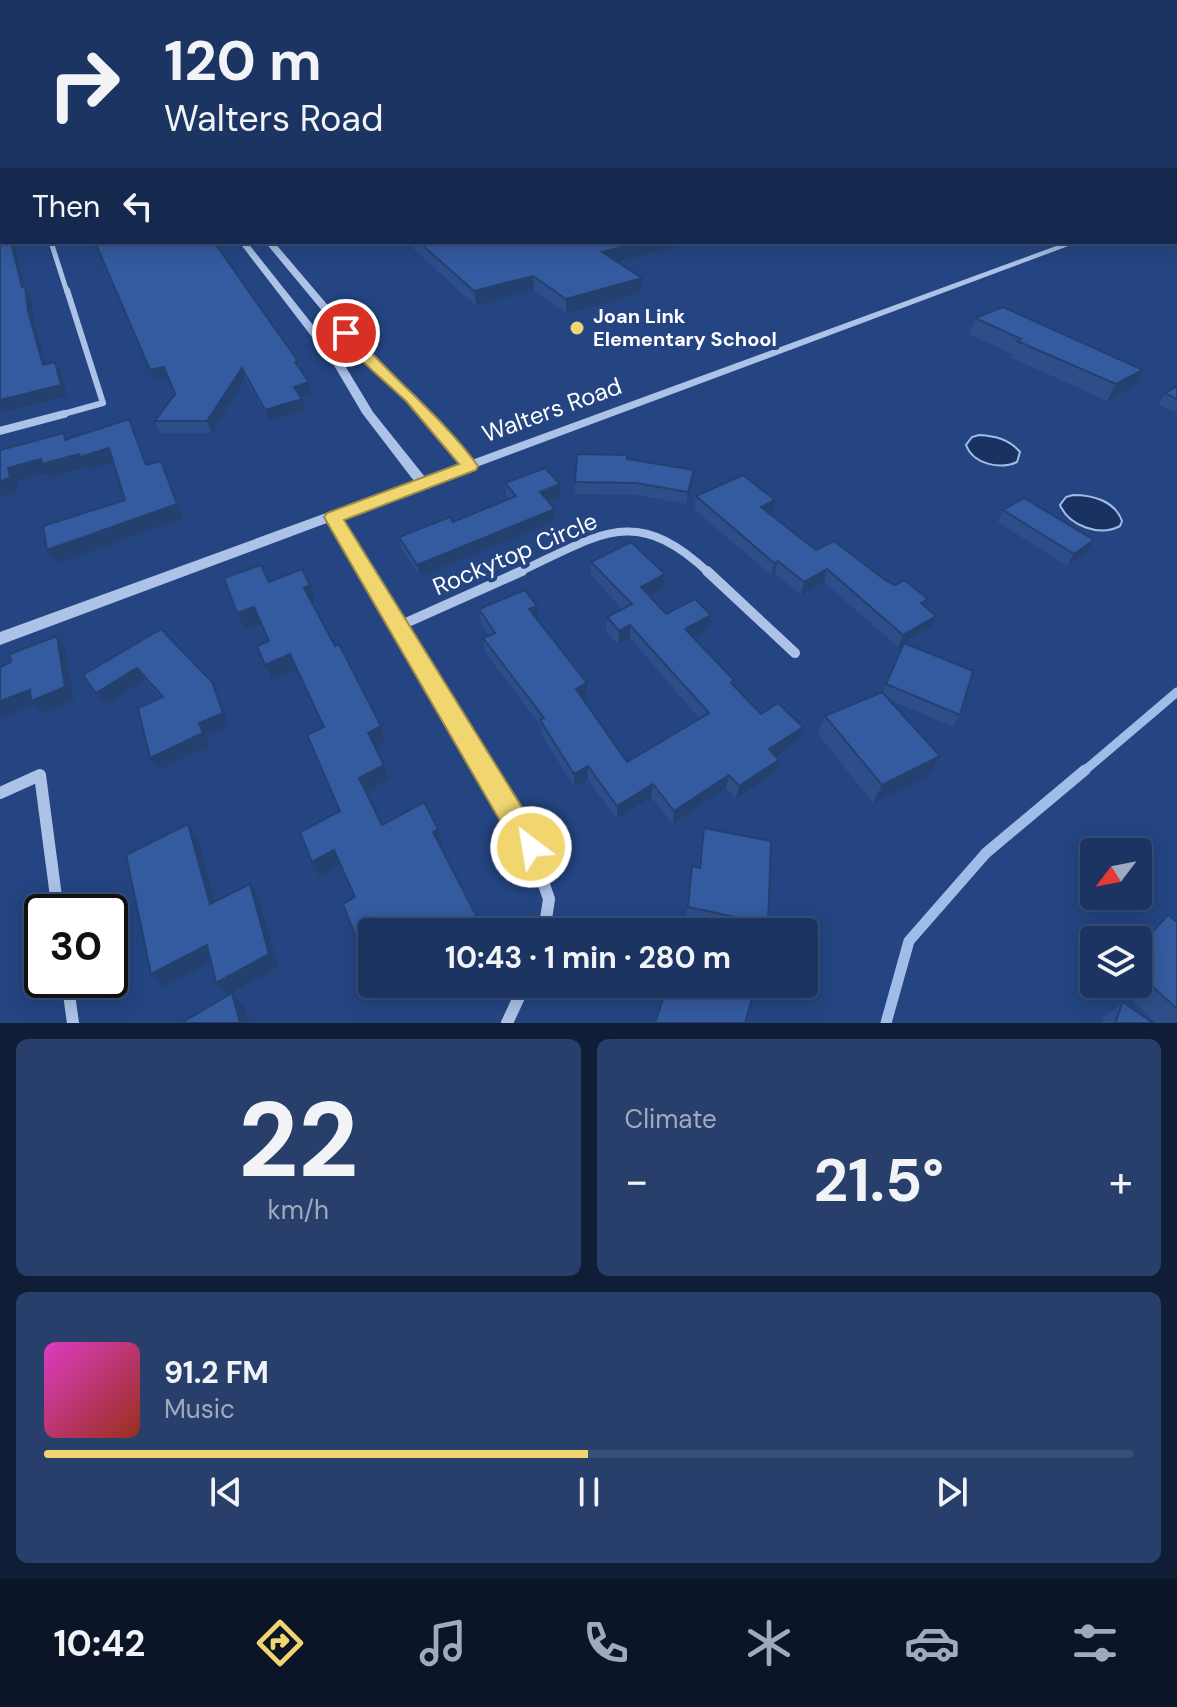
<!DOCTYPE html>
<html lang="en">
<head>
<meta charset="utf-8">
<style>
  body { margin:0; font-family:"DM Sans",sans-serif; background:#283f6b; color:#f1f3f6; height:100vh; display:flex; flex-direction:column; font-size:30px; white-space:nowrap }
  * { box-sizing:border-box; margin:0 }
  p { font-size:26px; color:#a0aabe }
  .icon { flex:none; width:44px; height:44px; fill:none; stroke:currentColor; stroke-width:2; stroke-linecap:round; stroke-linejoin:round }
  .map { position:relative; height:1023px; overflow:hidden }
  .drawer { display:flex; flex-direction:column; gap:16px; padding:16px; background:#0f1d36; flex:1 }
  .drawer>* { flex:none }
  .hud { position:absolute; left:0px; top:0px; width:1178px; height:244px; box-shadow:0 4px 20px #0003,0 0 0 2px #394f77; background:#1b3462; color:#f1f3f6; overflow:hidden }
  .needle { width:52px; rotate:238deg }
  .controls { position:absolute; left:1080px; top:838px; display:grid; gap:16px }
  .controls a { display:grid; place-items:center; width:72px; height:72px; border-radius:8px; background:#1b3462; box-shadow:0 4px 20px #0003,0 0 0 2px #394f77; font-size:40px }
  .speed { position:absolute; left:24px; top:894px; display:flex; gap:16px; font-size:40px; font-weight:700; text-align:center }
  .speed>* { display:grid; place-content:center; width:104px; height:104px; border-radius:50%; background:#1b3462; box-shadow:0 4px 20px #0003,0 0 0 2px #394f77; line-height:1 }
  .speed .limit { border:4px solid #111; border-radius:12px; background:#fff; color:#111 }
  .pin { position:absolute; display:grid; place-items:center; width:68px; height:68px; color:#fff; margin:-34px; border:4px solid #fff; border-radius:50%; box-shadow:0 2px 8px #0007 }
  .me { position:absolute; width:88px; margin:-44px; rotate:329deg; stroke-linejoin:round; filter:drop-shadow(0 0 6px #0008) }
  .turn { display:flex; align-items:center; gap:28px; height:168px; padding:0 32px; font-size:36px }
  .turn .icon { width:104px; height:104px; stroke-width:2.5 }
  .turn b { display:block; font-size:56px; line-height:68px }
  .then { display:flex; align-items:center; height:76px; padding:0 32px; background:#0003; gap:16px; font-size:30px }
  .big { font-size:60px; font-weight:700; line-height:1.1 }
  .drawer .widget { flex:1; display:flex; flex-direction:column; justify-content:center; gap:12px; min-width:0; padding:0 28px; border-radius:12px; background:#283f6b }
  .drawer .dial { align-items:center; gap:0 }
  .dial b { font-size:104px; line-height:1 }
  .song { display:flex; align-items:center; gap:24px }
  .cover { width:96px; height:96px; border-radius:12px; background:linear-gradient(135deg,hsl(310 70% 55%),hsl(10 70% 35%)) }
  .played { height:8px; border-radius:4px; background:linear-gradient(90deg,#f1d670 50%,#394f77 50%) }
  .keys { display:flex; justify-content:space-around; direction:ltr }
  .heat { display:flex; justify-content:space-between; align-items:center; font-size:44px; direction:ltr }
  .drawer .tiles { flex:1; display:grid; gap:16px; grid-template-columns:1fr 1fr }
  .widget:last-child { grid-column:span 2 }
  .trip { position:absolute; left:358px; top:918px; width:460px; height:80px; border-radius:8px; background:#1b3462; box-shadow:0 4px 20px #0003,0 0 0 2px #394f77; font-weight:700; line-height:80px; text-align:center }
  .dock { display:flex; height:128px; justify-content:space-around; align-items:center; background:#0b1527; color:#a0aabe }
  .dock .icon { width:56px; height:56px }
  .dock .current { color:#f1d670 }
  .dock b { font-size:36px; color:#f1f3f6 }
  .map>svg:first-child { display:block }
  .water { fill:#193262; stroke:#a0bce8; stroke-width:2 }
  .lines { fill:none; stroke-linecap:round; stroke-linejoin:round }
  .stream-far1 { stroke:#a0bce8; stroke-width:9 }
  .stream { stroke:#a0bce8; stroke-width:11 }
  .minor-far4 { stroke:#acc2e7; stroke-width:5 }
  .minor-far3 { stroke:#acc2e7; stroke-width:6 }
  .minor-far2 { stroke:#acc2e7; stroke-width:8 }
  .minor-far1 { stroke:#acc2e7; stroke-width:10 }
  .minor { stroke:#acc2e7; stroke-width:12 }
  .tertiary { fill:#acc2e7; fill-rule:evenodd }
  .wall { fill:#2d4e89 }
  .shaded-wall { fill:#24406f }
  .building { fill:#345b9f; stroke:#24406f; stroke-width:2 }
  .route { fill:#f1d670; stroke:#9d8b49; stroke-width:2 }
  .poi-dot { fill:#f1d670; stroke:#244582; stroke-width:3 }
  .labels { text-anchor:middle; stroke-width:8; stroke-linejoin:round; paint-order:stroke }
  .far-poi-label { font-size:20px; font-weight:bold; fill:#fff; stroke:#244582; text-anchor:start }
  .street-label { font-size:24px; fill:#fff; stroke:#244582 }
</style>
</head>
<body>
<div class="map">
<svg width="1177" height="1023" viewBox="0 0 1177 1023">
  <rect width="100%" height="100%" fill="#244582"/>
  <!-- water -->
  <g class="water">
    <path d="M979,435c16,1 30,4 41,17l-3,10c-17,8 -44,2 -51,-17l6,-8z"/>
    <path d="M1073,495c20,0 42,6 49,26l-2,5c-20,11 -51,0 -60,-21l6,-8z"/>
  </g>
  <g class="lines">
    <!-- stream-far1 -->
    <polyline class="stream-far1" points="1083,772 1177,692"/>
    <!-- stream -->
    <polyline class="stream" points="886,1023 909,941 986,853 1085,770"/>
    <!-- minor-far4 -->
    <polyline class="minor-far4" points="51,242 67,292"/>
    <!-- minor-far3 -->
    <polyline class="minor-far3" points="56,416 103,403 67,290"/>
    <!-- minor-far2 -->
    <g class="minor-far2">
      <polyline points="0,431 64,414"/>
      <polyline points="333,517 366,573"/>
      <path d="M517,573c81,-37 117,-71 192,0"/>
    </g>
    <!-- minor-far1 -->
    <g class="minor-far1">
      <polyline points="365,571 486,772"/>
      <polyline points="707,571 795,653"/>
      <polyline points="399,626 522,571"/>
    </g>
    <!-- minor -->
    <g class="minor">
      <polyline points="485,770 531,847 549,899 544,932"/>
      <polyline points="0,793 40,775 58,912"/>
      <polyline points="67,980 73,1023"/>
      <polyline points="507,1023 525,984"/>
    </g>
    <!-- tertiary -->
    <polygon class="tertiary" points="239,242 247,242 344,364 373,412 425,477 461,464 408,400 363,360 265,242 274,242 371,356 416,396 472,460 1067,242 1079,242 0,645 0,632 414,481 362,413 335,367"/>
  </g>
  <!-- wall -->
  <g class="wall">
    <polygon points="95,242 300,369 309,382 312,394 300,397 305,411 269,421 245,379 212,433 160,433 155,421 175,394 168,378 155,381"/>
    <polygon points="406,242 692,242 617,262 642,278 641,293 566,314 534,290 476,306"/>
    <polygon points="975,318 1143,370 1134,387 1107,401 1010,357 1012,354 969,334"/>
    <polygon points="1177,386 1177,413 1158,405 1165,393"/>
    <polygon points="627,459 693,482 686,504 636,495 575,494 575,482"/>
    <polygon points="505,483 561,496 548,501 555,509 555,521 420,577 402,549 399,537 453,522 509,499 506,495"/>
    <polygon points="696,496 772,513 770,514 816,550 885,580 925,606 936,616 930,628 905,643 960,715 953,727 888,699 940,756 930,774 873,803 818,734 825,716 883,693 904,643 898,647 824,582 801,595 775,573 771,575 694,509"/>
    <polygon points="1003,510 1087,553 1067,566 998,522"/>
    <polygon points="591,562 665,574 664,588 649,596 666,614 711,615 709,629 693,638 733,685 761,714 803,727 798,741 775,756 779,760 775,773 736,799 726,788 673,824 651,797 617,819 588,780 574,787 541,733 540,725 485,652 483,638 489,636 481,623 479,609 537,606 537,620 587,697 583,699 627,762 700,719 630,638 618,644 606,631 607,617 622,609 591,575"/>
    <polygon points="269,582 310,585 315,601 311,602 381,726 386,742 376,747 389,780 366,792 382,825 438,829 442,844 440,845 479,921 481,932 372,932 372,951 365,955 358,942 355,897 340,864 319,876 340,811 323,727 297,669 272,680 257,646 269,641 261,623 244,629 237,613"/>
    <polygon points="161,629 218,695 229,725 206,736 210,746 159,770 161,698 145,680 105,705 83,675"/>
    <polygon points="704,828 768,924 765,932 728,932 685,923 692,866 698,867"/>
    <polygon points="1168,915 1177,922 1177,1023 1156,1023 1115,984 1138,984 1138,943 1149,930"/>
    <polygon points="1123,1002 1153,1023 1102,1023 1105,1016"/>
  </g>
  <!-- shaded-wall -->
  <g class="shaded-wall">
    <polygon points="11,242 15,242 16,253 26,291 25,286 31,297 34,322 49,376 43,365"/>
    <polygon points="642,242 692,242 602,266 602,252"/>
    <polygon points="533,276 534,290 476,306 474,291"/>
    <polygon points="642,278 641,293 566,314 566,299"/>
    <polygon points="55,362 61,373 67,396 0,413 0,400"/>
    <polygon points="164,367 168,378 155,381 150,370"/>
    <polygon points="242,368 245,379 212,433 207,421"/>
    <polygon points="1143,370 1134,387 1107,401 1116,384"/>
    <polygon points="309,382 312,394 297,398 294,387"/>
    <polygon points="302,399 305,411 269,421 265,410"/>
    <polygon points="109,448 116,462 87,470 85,467 50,478 47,473 17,482 18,491 0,497 0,481 8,468 41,459"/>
    <polygon points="161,461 183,518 56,564 47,550 177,504"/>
    <polygon points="694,470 693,482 686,504 688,492"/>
    <polygon points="560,484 561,496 540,504 540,492"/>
    <polygon points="775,500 772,513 759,519 761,507"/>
    <polygon points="555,509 555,521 420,577 417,565"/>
    <polygon points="1094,540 1087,553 1067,566 1074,554"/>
    <polygon points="778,561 775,573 771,575 774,563"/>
    <polygon points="827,569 824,582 801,595 804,582"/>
    <polygon points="665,574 664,588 640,601 641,587"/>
    <polygon points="310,585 315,601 309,603 304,588"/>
    <polygon points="537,606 538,619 530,623 529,609"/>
    <polygon points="254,607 261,623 244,629 237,613"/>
    <polygon points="711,615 709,629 683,643 685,629"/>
    <polygon points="936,616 930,628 898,647 903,635"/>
    <polygon points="630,625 630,638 618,644 619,631"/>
    <polygon points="57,636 65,649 74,700 41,713 34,704 0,718 0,701"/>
    <polygon points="290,654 297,669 272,680 265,665"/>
    <polygon points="137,668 145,680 105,705 96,693"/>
    <polygon points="212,682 218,695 229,725 206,736 210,746 159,770 150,758 199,723"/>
    <polygon points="587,683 587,697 576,703 576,689"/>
    <polygon points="381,726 386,742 373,748 368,733"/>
    <polygon points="803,727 798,741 765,763 769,749"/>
    <polygon points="940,756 930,774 873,803 882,785"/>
    <polygon points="779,760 775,773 736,799 739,786"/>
    <polygon points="384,765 389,780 364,793 359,778"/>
    <polygon points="588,766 588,780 574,787 574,774"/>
    <polygon points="729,775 726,788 673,824 674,811"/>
    <polygon points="653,784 651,797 617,819 617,806"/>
    <polygon points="188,824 198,839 220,918 210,904"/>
    <polygon points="438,829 442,844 437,846 433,832"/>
    <polygon points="334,850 341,864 319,876 312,862"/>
    <polygon points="250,884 259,898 278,967 227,995 216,983"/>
    <polygon points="479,921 481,932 461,932"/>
    <polygon points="390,923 394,932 375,932"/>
    <polygon points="372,934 372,951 365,955 358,942"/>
    <polygon points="207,945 218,958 164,987 151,974"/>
    <polygon points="232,993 244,1007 249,1023 240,1023"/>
  </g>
  <!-- building -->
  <g class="building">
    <polygon points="0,184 2,192 2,242 11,242 22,287 25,286 28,311 43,365 55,362 61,385 0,400"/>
    <polygon points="95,242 214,242 298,361 295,362 309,382 294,387 302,399 265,410 242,368 207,421 155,421 175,394 164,367 150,370"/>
    <polygon points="419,242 642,242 602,252 642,278 566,299 533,276 474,291"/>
    <polygon points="1003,307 1143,370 1116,384 1017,341 1021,339 975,318"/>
    <polygon points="1177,386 1177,399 1165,393"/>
    <polygon points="129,419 146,465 161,461 177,504 47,550 43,526 125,500 109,448 80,457 79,454 42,464 41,459 8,468 10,478 0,481 0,450 64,433 65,440"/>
    <polygon points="577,454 627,455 627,459 694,470 688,492 636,483 575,482"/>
    <polygon points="545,468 560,484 540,492 555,509 417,565 399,537 450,517 453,522 516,496 505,483"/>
    <polygon points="743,475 775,500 761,507 816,550 834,541 885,580 895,585 904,580 928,599 921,603 936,616 903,635 827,569 804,582 778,561 774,563 696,496"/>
    <polygon points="1024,498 1094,540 1074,554 1003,510"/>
    <polygon points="631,542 665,574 641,587 666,614 695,599 711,615 685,629 734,680 731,683 761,714 778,703 803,727 769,749 779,760 739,786 729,775 674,811 653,784 617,806 588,766 574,774 540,720 544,718 483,638 495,633 479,609 525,590 537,606 529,609 587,683 576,689 627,762 709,713 630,625 619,631 607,617 632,604 591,562"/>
    <polygon points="261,565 269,582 302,569 310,585 304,588 335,646 339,644 381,726 368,733 384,765 359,778 382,825 424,802 438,829 433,832 479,921 461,932 394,932 390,923 375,932 372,932 372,934 358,942 343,904 355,897 334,850 312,862 300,832 340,811 307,735 324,727 290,654 265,665 257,646 269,641 254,607 237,613 224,578"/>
    <polygon points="161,629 212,682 223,713 199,723 203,733 150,758 138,708 163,697 137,668 96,693 83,675"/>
    <polygon points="57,636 65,687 31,701 30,690 0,701 0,667 11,662 10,654"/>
    <polygon points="904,643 973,671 960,715 886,684"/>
    <polygon points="882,692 940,756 882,785 825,716"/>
    <polygon points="188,824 210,904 250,884 269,954 216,983 207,945 151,974 126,855"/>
    <polygon points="704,828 771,841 768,924 688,907 692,866 700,868"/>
    <polygon points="1168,915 1177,922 1177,1009 1138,973 1138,947"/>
    <polygon points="668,984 756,984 745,1023 655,1023"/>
    <polygon points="232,993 240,1023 181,1023"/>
    <polygon points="1123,1002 1153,1023 1115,1023"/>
  </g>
  <!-- sky -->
  <linearGradient id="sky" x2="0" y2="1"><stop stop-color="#142648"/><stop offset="0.45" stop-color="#3f5c92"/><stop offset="1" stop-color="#3f5c92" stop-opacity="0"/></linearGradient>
  <rect width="1177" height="260" fill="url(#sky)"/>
  <!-- route -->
  <path class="route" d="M341,330h10c40,48 90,85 127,136l-2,4 -132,50 197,318 4,9 -4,10 -10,4 -10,-4 -197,-340 3,-4 132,-49 -53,-63 -44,-40 -23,-28z"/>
  <!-- markers -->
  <circle class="poi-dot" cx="577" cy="328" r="8"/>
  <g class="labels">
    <!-- far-poi labels -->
    <g class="far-poi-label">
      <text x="593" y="323">Joan Link<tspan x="593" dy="23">Elementary School</tspan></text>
    </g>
    <!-- street labels -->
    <g class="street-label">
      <text transform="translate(552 410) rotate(-20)" y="8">Walters Road</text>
      <text transform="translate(515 554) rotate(-23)" y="8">Rockytop Circle</text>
    </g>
  </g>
</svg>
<div class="controls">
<a><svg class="needle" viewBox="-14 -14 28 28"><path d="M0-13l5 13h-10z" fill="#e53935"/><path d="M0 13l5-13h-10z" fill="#a0aabe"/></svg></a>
<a><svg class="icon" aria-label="layers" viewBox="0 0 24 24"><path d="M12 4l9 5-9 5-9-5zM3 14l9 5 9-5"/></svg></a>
</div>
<div class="speed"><div class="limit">30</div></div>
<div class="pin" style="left:346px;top:333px;background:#d93025"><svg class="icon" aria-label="arrive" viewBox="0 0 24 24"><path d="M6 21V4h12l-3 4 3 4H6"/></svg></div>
<svg class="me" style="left:531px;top:847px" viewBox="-20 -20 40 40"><circle r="17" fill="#f1d670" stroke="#fff" stroke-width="3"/><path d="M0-11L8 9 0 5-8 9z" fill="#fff"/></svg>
<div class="trip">10:43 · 1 min · 280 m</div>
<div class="hud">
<div class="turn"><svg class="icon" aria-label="right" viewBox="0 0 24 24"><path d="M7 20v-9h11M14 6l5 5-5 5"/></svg><div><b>120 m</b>Walters Road</div></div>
<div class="then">Then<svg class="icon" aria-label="left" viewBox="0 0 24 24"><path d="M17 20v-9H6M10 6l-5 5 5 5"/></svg></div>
</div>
</div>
<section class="drawer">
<div class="tiles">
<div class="widget dial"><b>22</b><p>km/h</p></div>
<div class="widget"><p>Climate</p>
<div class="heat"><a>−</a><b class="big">21.5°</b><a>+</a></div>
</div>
<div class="widget">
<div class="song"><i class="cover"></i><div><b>91.2 FM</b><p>Music</p></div></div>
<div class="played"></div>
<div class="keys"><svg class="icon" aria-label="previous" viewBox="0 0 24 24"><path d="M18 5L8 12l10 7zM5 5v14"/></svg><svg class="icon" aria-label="pause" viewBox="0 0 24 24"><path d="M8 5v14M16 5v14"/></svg><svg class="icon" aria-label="next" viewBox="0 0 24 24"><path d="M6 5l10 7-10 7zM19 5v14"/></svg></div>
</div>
</div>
</section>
<nav class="dock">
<b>10:42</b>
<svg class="icon current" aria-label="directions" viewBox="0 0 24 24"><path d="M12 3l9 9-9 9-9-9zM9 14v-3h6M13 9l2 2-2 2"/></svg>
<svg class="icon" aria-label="music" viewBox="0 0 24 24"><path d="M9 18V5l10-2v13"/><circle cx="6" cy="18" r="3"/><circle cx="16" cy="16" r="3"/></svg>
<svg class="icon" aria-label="phone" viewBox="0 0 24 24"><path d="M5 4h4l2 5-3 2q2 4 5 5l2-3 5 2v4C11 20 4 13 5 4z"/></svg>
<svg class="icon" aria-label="climate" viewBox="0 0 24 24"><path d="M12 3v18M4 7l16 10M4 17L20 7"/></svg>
<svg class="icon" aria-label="car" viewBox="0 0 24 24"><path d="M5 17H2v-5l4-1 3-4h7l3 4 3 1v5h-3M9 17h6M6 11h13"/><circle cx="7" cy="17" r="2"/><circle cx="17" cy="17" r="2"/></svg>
<svg class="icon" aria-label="filters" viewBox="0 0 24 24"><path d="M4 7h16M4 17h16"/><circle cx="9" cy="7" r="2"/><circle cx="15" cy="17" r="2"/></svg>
</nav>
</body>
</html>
